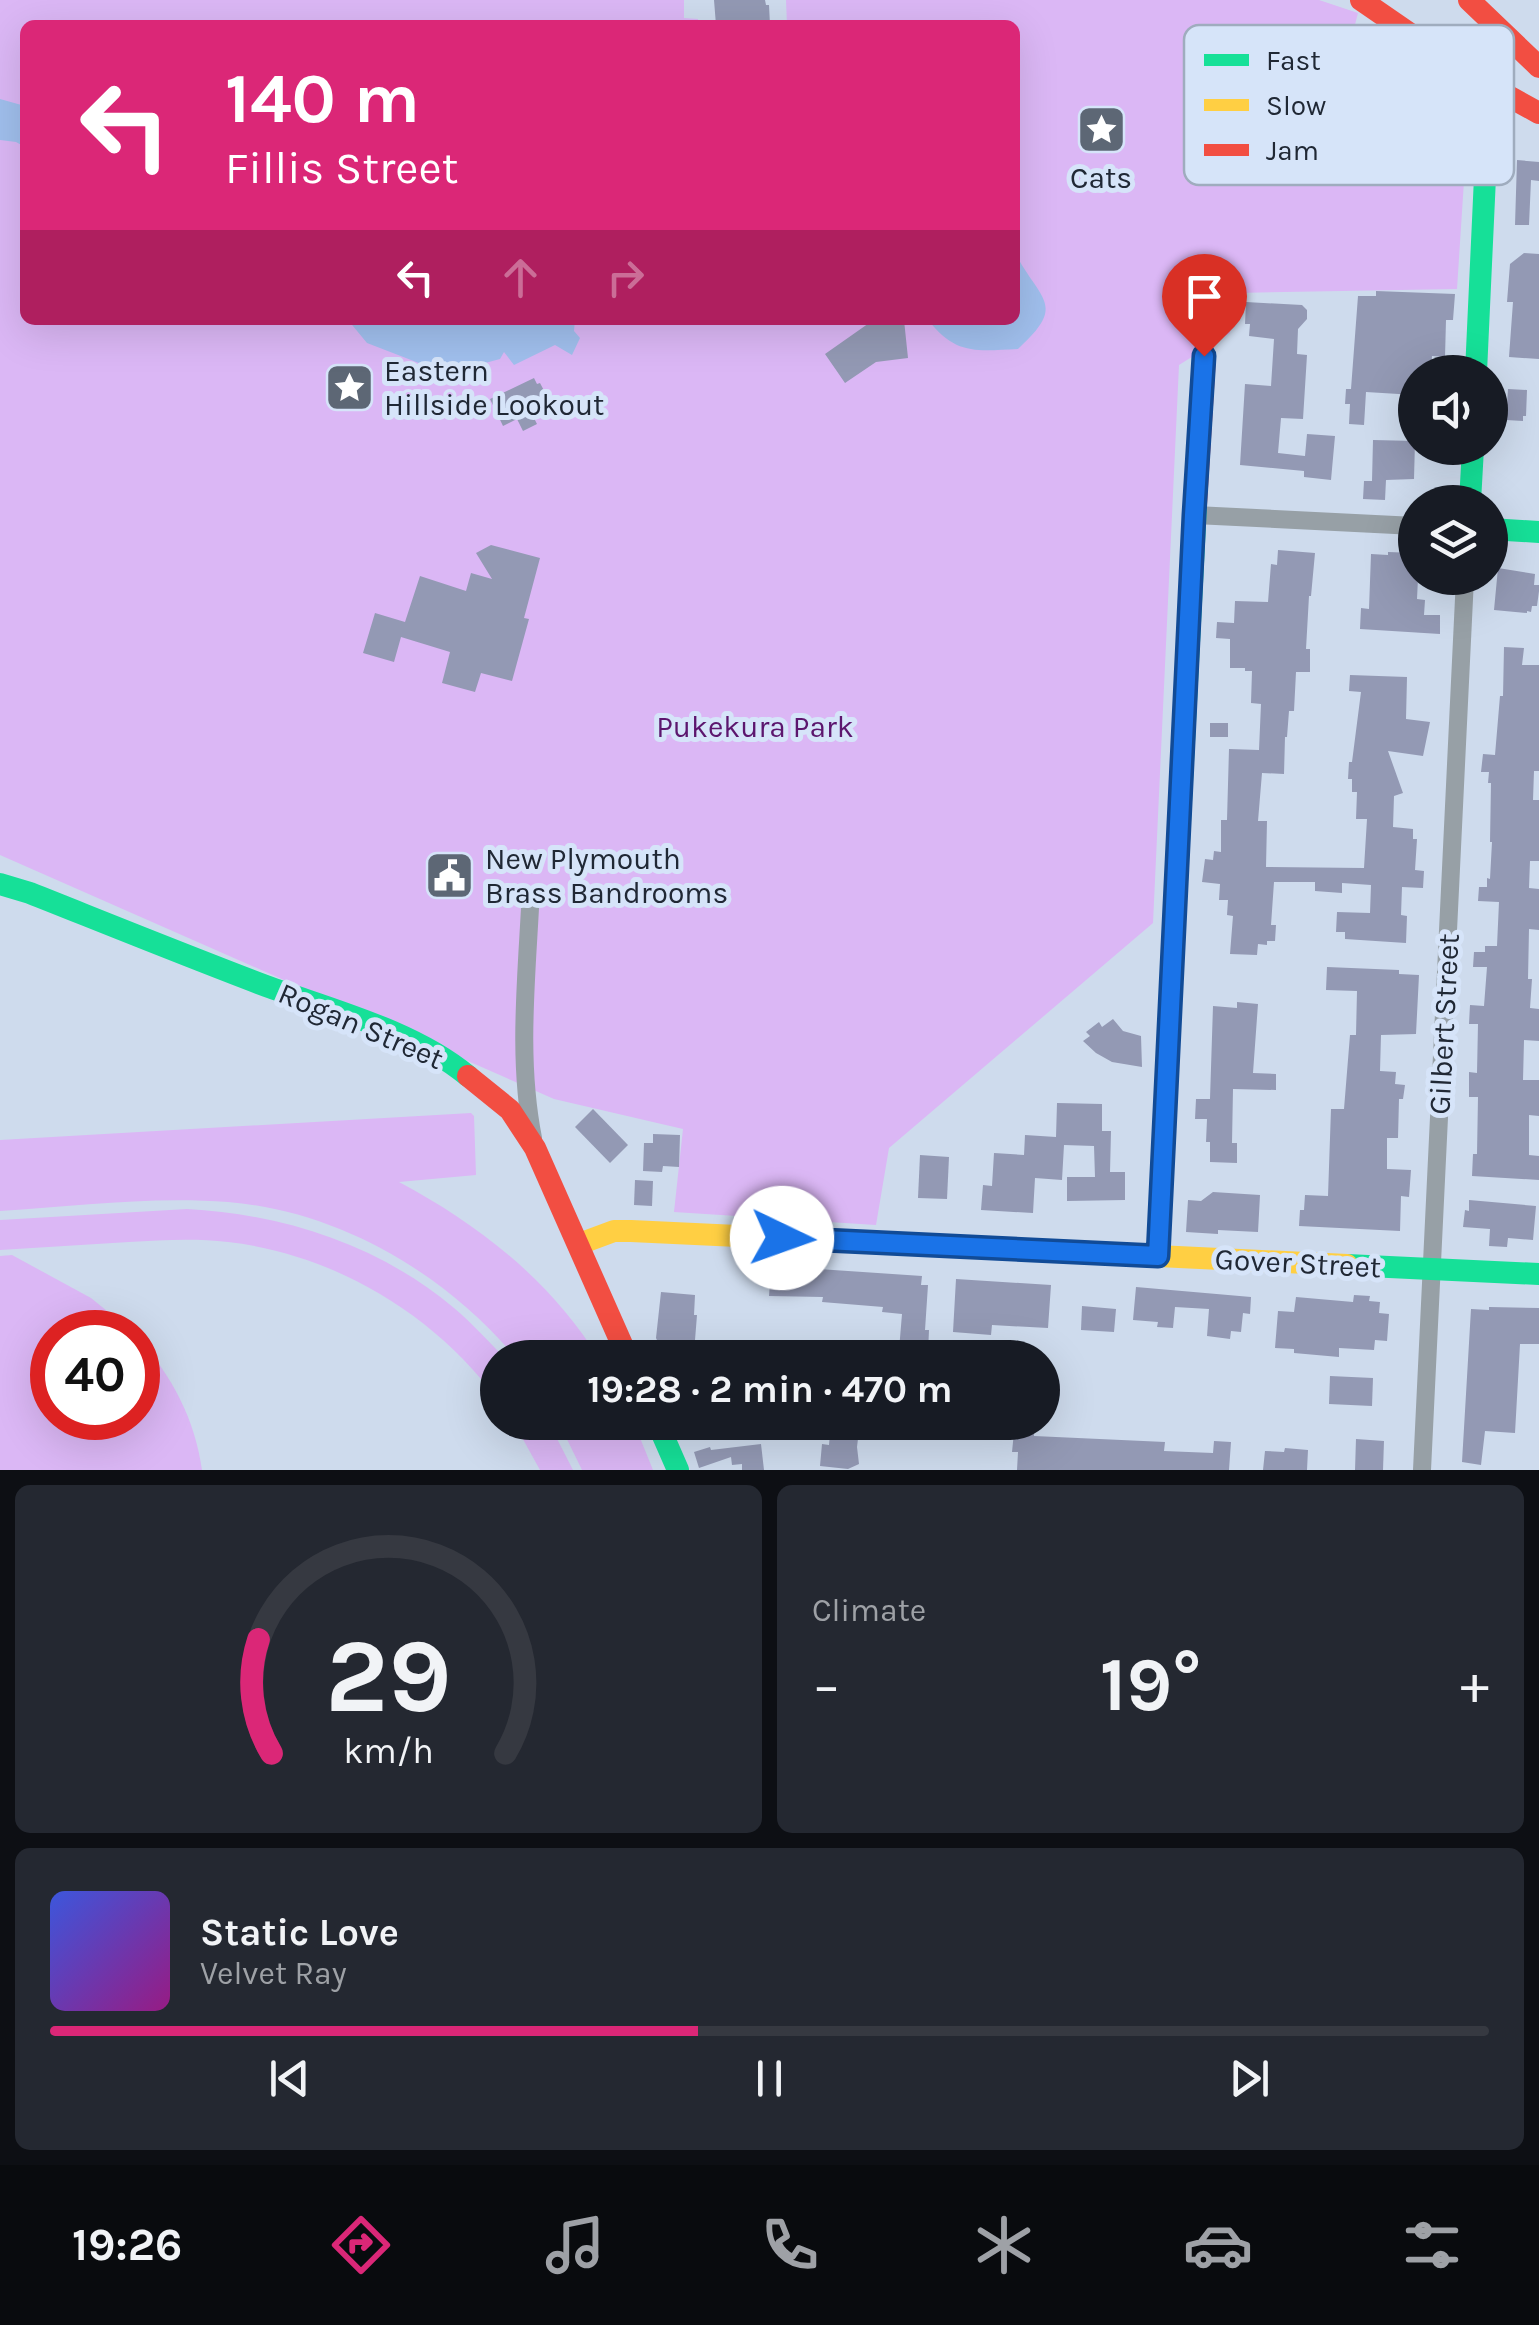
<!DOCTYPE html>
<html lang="en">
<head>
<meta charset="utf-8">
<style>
  body { margin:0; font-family:Karla,sans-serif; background:#242831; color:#f1f3f6; height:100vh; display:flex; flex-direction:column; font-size:38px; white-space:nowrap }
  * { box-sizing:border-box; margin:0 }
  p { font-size:32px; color:#9ea1a6 }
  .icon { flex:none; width:55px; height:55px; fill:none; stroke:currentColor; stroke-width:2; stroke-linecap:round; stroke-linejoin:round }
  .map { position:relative; height:1470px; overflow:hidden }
  .drawer { display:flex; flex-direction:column; gap:15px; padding:15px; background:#0d0f14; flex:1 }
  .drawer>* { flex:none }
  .banner { position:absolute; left:20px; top:20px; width:1000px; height:305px; border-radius:15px; box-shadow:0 10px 40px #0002; background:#db2777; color:#fff; overflow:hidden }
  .buttons { position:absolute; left:1398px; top:355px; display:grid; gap:20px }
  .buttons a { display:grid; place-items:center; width:110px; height:110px; border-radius:50%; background:#171b24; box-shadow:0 10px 40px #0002; font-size:50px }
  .speed { position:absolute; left:30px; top:1310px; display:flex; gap:20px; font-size:50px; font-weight:700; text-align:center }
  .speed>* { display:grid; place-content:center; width:130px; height:130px; border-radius:50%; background:#171b24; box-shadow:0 10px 40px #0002; line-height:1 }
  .speed .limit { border:15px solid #d22; background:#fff; color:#111 }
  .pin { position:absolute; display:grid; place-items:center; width:85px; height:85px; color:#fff; margin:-102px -42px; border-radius:50% 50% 50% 0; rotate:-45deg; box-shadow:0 0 10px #0007 }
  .pin .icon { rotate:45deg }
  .me { position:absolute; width:110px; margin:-55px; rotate:93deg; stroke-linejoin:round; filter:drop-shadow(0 0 8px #0008) }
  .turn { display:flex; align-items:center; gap:35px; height:210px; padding:0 40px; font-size:45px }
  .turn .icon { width:130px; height:130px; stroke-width:2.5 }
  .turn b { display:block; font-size:70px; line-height:85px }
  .lanes { display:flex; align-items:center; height:95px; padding:0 40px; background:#0003; justify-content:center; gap:50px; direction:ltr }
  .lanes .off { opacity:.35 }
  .big { font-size:75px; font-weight:700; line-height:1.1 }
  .drawer .card { flex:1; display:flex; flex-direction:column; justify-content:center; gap:15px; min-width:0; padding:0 35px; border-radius:15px; background:#242831 }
  .drawer .dial { align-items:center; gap:0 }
  .dial svg { height:260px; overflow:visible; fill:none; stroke:#363941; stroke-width:7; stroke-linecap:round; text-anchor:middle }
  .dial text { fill:#f1f3f6; stroke:none }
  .song { display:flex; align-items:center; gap:30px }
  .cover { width:120px; height:120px; border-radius:15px; background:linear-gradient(135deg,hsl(230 70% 55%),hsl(310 70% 35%)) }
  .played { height:10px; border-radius:5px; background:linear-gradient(90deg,#db2777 45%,#363941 45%) }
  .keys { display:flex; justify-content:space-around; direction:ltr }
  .heat { display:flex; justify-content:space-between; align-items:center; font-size:55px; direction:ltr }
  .drawer .tiles { flex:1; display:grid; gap:15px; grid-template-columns:1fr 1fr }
  .card:last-child { grid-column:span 2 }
  .trip { position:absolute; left:480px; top:1340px; width:580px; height:100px; border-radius:50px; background:#171b24; box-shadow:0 10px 40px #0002; font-weight:700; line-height:100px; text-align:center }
  .tabs { display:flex; height:160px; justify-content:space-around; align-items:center; background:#090b0e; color:#9ea1a6 }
  .tabs .icon { width:70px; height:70px }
  .tabs .selected { color:#db2777 }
  .tabs b { font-size:45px; color:#f1f3f6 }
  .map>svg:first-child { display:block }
  .green { fill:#dbb7f5 }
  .water { fill:#a0bfed }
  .building { fill:#9399b4 }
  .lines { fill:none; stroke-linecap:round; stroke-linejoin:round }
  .street { stroke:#97a0a6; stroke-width:18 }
  .fast { stroke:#16e098; stroke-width:22 }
  .slow { stroke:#ffcf43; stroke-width:22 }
  .jam { stroke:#f24e42; stroke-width:22 }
  .route-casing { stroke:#114b97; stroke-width:25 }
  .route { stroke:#1a73e8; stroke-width:18 }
  .labels { text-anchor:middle; stroke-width:10; stroke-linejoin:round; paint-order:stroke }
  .poi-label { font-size:30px; fill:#202835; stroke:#d6e4f9; text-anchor:start }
  .park-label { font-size:30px; fill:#5c166e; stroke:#d6e4f9 }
  .street-label { font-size:30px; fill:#202835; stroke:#d6e4f9 }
  .key { fill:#d6e4f9; stroke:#9facbe; stroke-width:2.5 }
  .key-label { font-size:28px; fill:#202835 }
</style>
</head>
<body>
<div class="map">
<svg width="1539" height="1470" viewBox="0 0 1539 1470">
  <rect width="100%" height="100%" fill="#cedbed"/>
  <!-- green -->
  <g class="green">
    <polygon points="0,0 684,0 684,18 698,19 698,25 25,25 25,320 1015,320 1015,25 787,25 786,0 1319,0 1358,13 1352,36 1349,120 1364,129 1360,167 1464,181 1457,289 1234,293 1230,333 1179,365 1153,923 889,1148 876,1225 674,1212 683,1129 554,1099 0,855"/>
    <path d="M471,1113l3,3 2,59 -77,7c79,42 151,98 199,175h-83c-70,-84 -177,-146 -287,-155 -75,-6 -153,4 -228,9v-71z"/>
    <path d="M187,1209c97,5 192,36 267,99 18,15 34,33 50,49l-6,1 -1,41c-63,-85 -163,-145 -269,-157 -33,-4 -66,-2 -99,0 -43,3 -86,5 -129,8v-30z"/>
    <path d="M12,1255l79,43 42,34h-81v86h86v-80c34,38 57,81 64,132h-202v-214z"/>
    <polygon points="514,1423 549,1423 573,1470 540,1470"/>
    <polygon points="559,1423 634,1423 653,1470 582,1470"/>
  </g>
  <!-- water -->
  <g class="water">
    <polygon points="0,99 25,106 25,147 16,142 0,140"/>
    <path d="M1015,253c26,49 52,51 3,96 -43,2 -62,6 -90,-29h87z"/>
    <polygon points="348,320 575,320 574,331 580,338 572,355 555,345 514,365 504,352 500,359 485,363 465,376 437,370 367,343"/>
  </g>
  <!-- building -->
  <g class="building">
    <polygon points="714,0 765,0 766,5 769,5 770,25 716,25"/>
    <polygon points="1517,160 1539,162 1539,181 1531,180 1529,225 1515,225"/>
    <polygon points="1524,253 1539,254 1539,359 1509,357 1513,302 1507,302 1510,264"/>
    <polygon points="1376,291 1455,294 1453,320 1446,320 1445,357 1432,356 1431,372 1415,372 1415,395 1366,392 1364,425 1349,424 1350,404 1345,404 1346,389 1351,389 1358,296 1376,296"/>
    <polygon points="1246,302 1302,305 1307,310 1307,319 1298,329 1297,354 1307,355 1303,419 1281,418 1278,453 1305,456 1307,434 1335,436 1331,480 1304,477 1304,471 1240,465 1245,384 1271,386 1274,339 1249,336 1250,324 1245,324"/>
    <polygon points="884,320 904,320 908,358 876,362 845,383 825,354 872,321"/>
    <polygon points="534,378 537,384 540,383 550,402 531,412 537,424 523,431 517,419 503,426 490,399"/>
    <polygon points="1508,389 1527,390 1526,416 1523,416 1523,421 1506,420"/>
    <polygon points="1373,440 1415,441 1414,479 1386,480 1385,500 1363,499 1364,481 1372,481"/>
    <polygon points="491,545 540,558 524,618 529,619 512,681 481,673 475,692 442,683 450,652 401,637 394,662 363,653 375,613 405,622 420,576 466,591 471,573 492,579 476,553"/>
    <polygon points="1278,550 1315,553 1311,596 1309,596 1306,649 1310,649 1310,672 1296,672 1294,711 1289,711 1287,737 1285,737 1284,774 1262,773 1258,821 1267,821 1266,867 1364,868 1367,819 1356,819 1357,792 1352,792 1352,779 1348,779 1349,762 1352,762 1361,692 1349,691 1350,675 1407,677 1406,719 1430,722 1423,756 1388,751 1403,793 1394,796 1393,827 1413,829 1413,839 1417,839 1415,870 1424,871 1423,888 1402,887 1401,915 1407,916 1406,943 1345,939 1345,932 1336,932 1337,912 1370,913 1371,885 1342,883 1342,893 1315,891 1315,882 1274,882 1271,925 1276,925 1275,941 1267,941 1267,945 1258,944 1257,955 1230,954 1233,916 1227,915 1228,900 1219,900 1220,884 1202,882 1205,859 1213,860 1214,851 1221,852 1221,820 1227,820 1229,749 1259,750 1261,704 1251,703 1252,671 1245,671 1245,668 1230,668 1230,639 1216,638 1217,622 1234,623 1235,601 1268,602 1271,564 1277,565"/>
    <polygon points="1388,552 1415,553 1415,578 1418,578 1417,599 1425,600 1424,615 1440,615 1440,634 1360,629 1361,608 1369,609 1371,554 1388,555"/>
    <polygon points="1498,568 1535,574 1534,585 1539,585 1539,591 1537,606 1532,606 1531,612 1527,611 1527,613 1494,610"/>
    <polygon points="1504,647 1524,648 1522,665 1539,665 1539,771 1534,771 1533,800 1539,800 1539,861 1530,861 1529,888 1539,889 1539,930 1529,929 1528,979 1532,979 1530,1008 1539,1009 1539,1041 1524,1040 1523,1080 1539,1080 1539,1116 1529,1115 1529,1155 1539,1156 1539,1180 1472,1176 1473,1154 1477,1154 1478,1097 1469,1097 1469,1072 1477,1073 1478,1024 1469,1024 1470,1005 1484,1006 1487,967 1473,967 1474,952 1485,952 1485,946 1497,946 1499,902 1478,901 1479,887 1487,887 1487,878 1490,879 1492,842 1490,842 1491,783 1488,783 1489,772 1481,772 1483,754 1495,755 1500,696 1503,696"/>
    <rect x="1210" y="723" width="18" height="14"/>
    <polygon points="432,857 469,859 467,895 430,892"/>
    <polygon points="1327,967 1399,970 1399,974 1419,975 1416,1034 1381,1035 1380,1071 1396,1072 1395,1084 1405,1085 1403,1099 1399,1099 1398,1138 1387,1138 1387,1169 1411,1170 1409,1197 1401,1196 1400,1231 1299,1226 1300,1210 1304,1210 1305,1195 1328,1196 1331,1109 1344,1109 1350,1035 1356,1035 1357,991 1326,990"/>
    <polygon points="1237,1002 1258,1004 1253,1073 1276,1074 1276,1090 1233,1089 1232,1143 1237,1143 1237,1163 1210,1162 1210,1142 1206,1142 1207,1119 1195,1119 1196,1099 1210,1099 1213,1006 1237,1008"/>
    <polygon points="1113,1019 1123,1031 1141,1036 1142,1067 1112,1062 1096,1053 1083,1041 1090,1036 1086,1032 1099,1022 1102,1027"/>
    <polygon points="1057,1103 1102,1104 1102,1131 1111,1131 1110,1172 1125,1172 1125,1200 1067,1201 1067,1177 1095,1177 1094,1146 1064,1145 1062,1180 1035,1178 1033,1213 981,1210 983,1185 992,1186 994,1153 1024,1155 1025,1135 1056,1137"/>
    <polygon points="593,1109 628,1145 610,1163 575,1127"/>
    <polygon points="653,1134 680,1135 679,1167 663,1166 662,1172 643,1171 644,1143 653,1143"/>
    <polygon points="920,1155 949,1157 947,1199 918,1198"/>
    <polygon points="635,1180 653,1181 652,1206 634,1205"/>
    <polygon points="1213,1192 1260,1195 1258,1232 1218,1230 1218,1234 1186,1232 1188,1200 1201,1201"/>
    <polygon points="1469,1200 1536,1206 1533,1240 1508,1238 1507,1247 1489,1246 1490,1229 1463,1227 1465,1210 1469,1211"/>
    <polygon points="774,1266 922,1276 921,1285 928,1285 925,1330 929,1330 928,1352 899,1350 902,1314 882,1312 883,1307 822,1302 823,1297 769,1296 770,1282 774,1282"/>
    <polygon points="956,1279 1051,1285 1048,1328 992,1325 991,1335 953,1332"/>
    <polygon points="1136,1287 1251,1297 1250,1314 1243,1313 1241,1332 1231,1331 1230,1339 1207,1336 1209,1309 1175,1307 1173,1328 1157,1327 1158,1322 1133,1320"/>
    <polygon points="661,1292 695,1295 694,1315 697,1315 695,1340 699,1350 683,1358 665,1358 656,1338"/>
    <polygon points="1354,1295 1370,1296 1369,1301 1380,1302 1379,1313 1389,1314 1387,1341 1375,1340 1374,1350 1339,1348 1339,1357 1294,1353 1294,1349 1275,1348 1278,1311 1294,1312 1296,1297 1353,1302"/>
    <polygon points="1082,1306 1116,1309 1114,1332 1081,1330"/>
    <polygon points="1489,1307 1539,1308 1539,1344 1520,1344 1515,1433 1485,1431 1481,1465 1462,1462 1471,1309 1489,1310"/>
    <polygon points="1330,1376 1373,1378 1372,1406 1329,1404"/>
    <polygon points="831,1422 860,1422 857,1447 859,1464 848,1469 820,1466 822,1444 829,1445"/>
    <polygon points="1014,1432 1034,1434 1034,1436 1165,1442 1164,1451 1213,1453 1214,1441 1231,1442 1229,1470 1017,1470 1018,1452 1012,1452"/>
    <polygon points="1356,1439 1384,1441 1383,1470 1355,1470"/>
    <polygon points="761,1444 764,1470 742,1470 742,1464 732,1465 731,1457 699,1468 694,1452 710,1447 711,1450"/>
    <polygon points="1285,1448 1308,1450 1307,1470 1263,1470 1265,1451 1284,1452"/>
  </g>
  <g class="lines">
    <!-- street -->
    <g class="street">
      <polyline points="1195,515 1415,526"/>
      <path d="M530,908c-4,76 -12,154 3,230"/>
      <polyline points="1422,1470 1465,578"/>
    </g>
    <!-- fast -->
    <g class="fast">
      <polyline points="1476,372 1488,112 1494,90"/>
      <polyline points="1470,502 1473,448"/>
      <polyline points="1490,529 1539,532"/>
      <path d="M0,884l30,9c78,31 157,63 236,93 66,24 148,45 202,90"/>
      <polyline points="1158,1257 1196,504"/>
      <polyline points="1347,1265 1539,1274"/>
      <polyline points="657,1422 678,1470"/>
    </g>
    <!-- slow -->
    <polyline class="slow" points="579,1244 614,1231 631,1231 1347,1265"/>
    <!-- jam -->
    <g class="jam">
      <polyline points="1361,0 1470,75 1539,113"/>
      <polyline points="1469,0 1539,67"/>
      <polyline points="1196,504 1205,357"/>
      <polyline points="468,1076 510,1110 535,1148 628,1358"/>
    </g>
  </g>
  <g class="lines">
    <defs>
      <polyline id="route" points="782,1238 1158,1256 1194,515 1204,356"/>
    </defs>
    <!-- route casing -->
    <use href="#route" class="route-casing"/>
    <!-- route -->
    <use href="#route" class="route"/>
  </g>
  <!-- icons -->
  <defs>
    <symbol id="sight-square" viewBox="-11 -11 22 22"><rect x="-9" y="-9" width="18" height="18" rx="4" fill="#5d6775" stroke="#d6e4f9"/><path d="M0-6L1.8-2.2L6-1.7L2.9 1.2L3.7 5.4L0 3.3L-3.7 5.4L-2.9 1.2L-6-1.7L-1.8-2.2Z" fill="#fff"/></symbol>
    <symbol id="civic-square" viewBox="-11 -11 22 22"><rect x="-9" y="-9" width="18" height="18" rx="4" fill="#5d6775" stroke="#d6e4f9"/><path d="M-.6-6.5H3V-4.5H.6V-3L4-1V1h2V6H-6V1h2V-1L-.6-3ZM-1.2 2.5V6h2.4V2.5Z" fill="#fff"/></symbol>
  </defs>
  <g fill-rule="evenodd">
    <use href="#sight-square" x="1074" y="102" width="55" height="55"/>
    <use href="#sight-square" x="322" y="360" width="55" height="55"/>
    <use href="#civic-square" x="422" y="848" width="55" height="55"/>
  </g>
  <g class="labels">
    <!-- poi labels -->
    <g class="poi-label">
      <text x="1101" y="188" text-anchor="middle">Cats</text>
      <text x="384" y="381">Eastern<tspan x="384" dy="34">Hillside Lookout</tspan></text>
      <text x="485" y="869">New Plymouth<tspan x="485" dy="34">Brass Bandrooms</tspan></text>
    </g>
    <!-- park labels -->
    <g class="park-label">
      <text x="755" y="737">Pukekura Park</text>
    </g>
    <!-- street labels -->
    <g class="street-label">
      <text transform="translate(1444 1024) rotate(-87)" y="10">Gilbert Street</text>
      <text transform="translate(361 1026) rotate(23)" y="10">Rogan Street</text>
      <text transform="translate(1298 1263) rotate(3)" y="10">Gover Street</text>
    </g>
  </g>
  <!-- legend -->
  <rect x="1184" y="25" width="330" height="160" rx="15" class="key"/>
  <rect x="1204" y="54" width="45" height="12" fill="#16e098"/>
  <rect x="1204" y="99" width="45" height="12" fill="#ffcf43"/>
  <rect x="1204" y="144" width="45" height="12" fill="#f24e42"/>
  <g class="key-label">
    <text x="1266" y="70">Fast</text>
    <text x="1266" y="115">Slow</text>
    <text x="1266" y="160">Jam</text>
  </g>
</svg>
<div class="buttons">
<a><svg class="icon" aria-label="sound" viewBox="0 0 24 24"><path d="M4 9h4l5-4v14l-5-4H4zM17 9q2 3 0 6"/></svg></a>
<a><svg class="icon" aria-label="layers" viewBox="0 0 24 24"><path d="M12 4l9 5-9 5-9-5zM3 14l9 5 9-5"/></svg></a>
</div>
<div class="speed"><div class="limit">40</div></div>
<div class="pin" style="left:1204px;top:356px;background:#d93025"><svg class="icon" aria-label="arrive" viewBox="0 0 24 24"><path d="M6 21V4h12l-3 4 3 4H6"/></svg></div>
<svg class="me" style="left:782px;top:1238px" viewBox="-20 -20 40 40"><circle r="19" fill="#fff"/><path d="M0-13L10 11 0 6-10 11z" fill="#1a73e8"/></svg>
<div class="trip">19:28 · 2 min · 470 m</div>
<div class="banner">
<div class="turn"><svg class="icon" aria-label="left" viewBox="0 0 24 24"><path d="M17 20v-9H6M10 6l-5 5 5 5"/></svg><div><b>140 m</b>Fillis Street</div></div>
<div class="lanes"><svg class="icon" aria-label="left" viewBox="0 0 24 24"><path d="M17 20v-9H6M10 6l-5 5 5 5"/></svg><svg class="icon off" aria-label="ahead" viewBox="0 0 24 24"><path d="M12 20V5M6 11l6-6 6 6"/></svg><svg class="icon off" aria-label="right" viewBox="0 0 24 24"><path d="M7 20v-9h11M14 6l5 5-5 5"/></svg></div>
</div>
</div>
<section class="drawer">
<div class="tiles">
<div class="card dial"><svg viewBox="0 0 100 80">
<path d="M14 69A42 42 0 1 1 86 69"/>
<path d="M14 69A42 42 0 0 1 10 34" stroke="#db2777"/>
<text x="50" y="56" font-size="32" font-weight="700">29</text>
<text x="50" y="72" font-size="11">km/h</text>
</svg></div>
<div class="card"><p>Climate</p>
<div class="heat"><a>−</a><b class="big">19°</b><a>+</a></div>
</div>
<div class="card">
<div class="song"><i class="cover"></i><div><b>Static Love</b><p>Velvet Ray</p></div></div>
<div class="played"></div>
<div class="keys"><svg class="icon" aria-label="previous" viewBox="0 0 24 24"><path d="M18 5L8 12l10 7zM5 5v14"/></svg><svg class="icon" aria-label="pause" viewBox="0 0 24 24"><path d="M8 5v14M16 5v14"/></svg><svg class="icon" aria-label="next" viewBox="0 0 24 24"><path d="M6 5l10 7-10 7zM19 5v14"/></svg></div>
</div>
</div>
</section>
<nav class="tabs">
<b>19:26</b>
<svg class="icon selected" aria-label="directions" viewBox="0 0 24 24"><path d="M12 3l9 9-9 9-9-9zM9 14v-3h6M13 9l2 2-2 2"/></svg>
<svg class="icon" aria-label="music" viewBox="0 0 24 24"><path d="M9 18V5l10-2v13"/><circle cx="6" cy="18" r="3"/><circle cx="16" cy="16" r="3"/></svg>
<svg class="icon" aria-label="phone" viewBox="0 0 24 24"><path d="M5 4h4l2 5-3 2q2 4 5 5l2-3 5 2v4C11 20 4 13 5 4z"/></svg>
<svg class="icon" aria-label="climate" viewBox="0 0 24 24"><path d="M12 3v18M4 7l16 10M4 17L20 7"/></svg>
<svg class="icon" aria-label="car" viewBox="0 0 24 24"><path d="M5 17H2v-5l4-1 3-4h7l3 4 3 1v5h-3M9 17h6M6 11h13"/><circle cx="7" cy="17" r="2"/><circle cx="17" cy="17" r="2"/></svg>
<svg class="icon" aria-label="filters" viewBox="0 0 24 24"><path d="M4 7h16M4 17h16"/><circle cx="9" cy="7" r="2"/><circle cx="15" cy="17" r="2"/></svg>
</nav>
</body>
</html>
